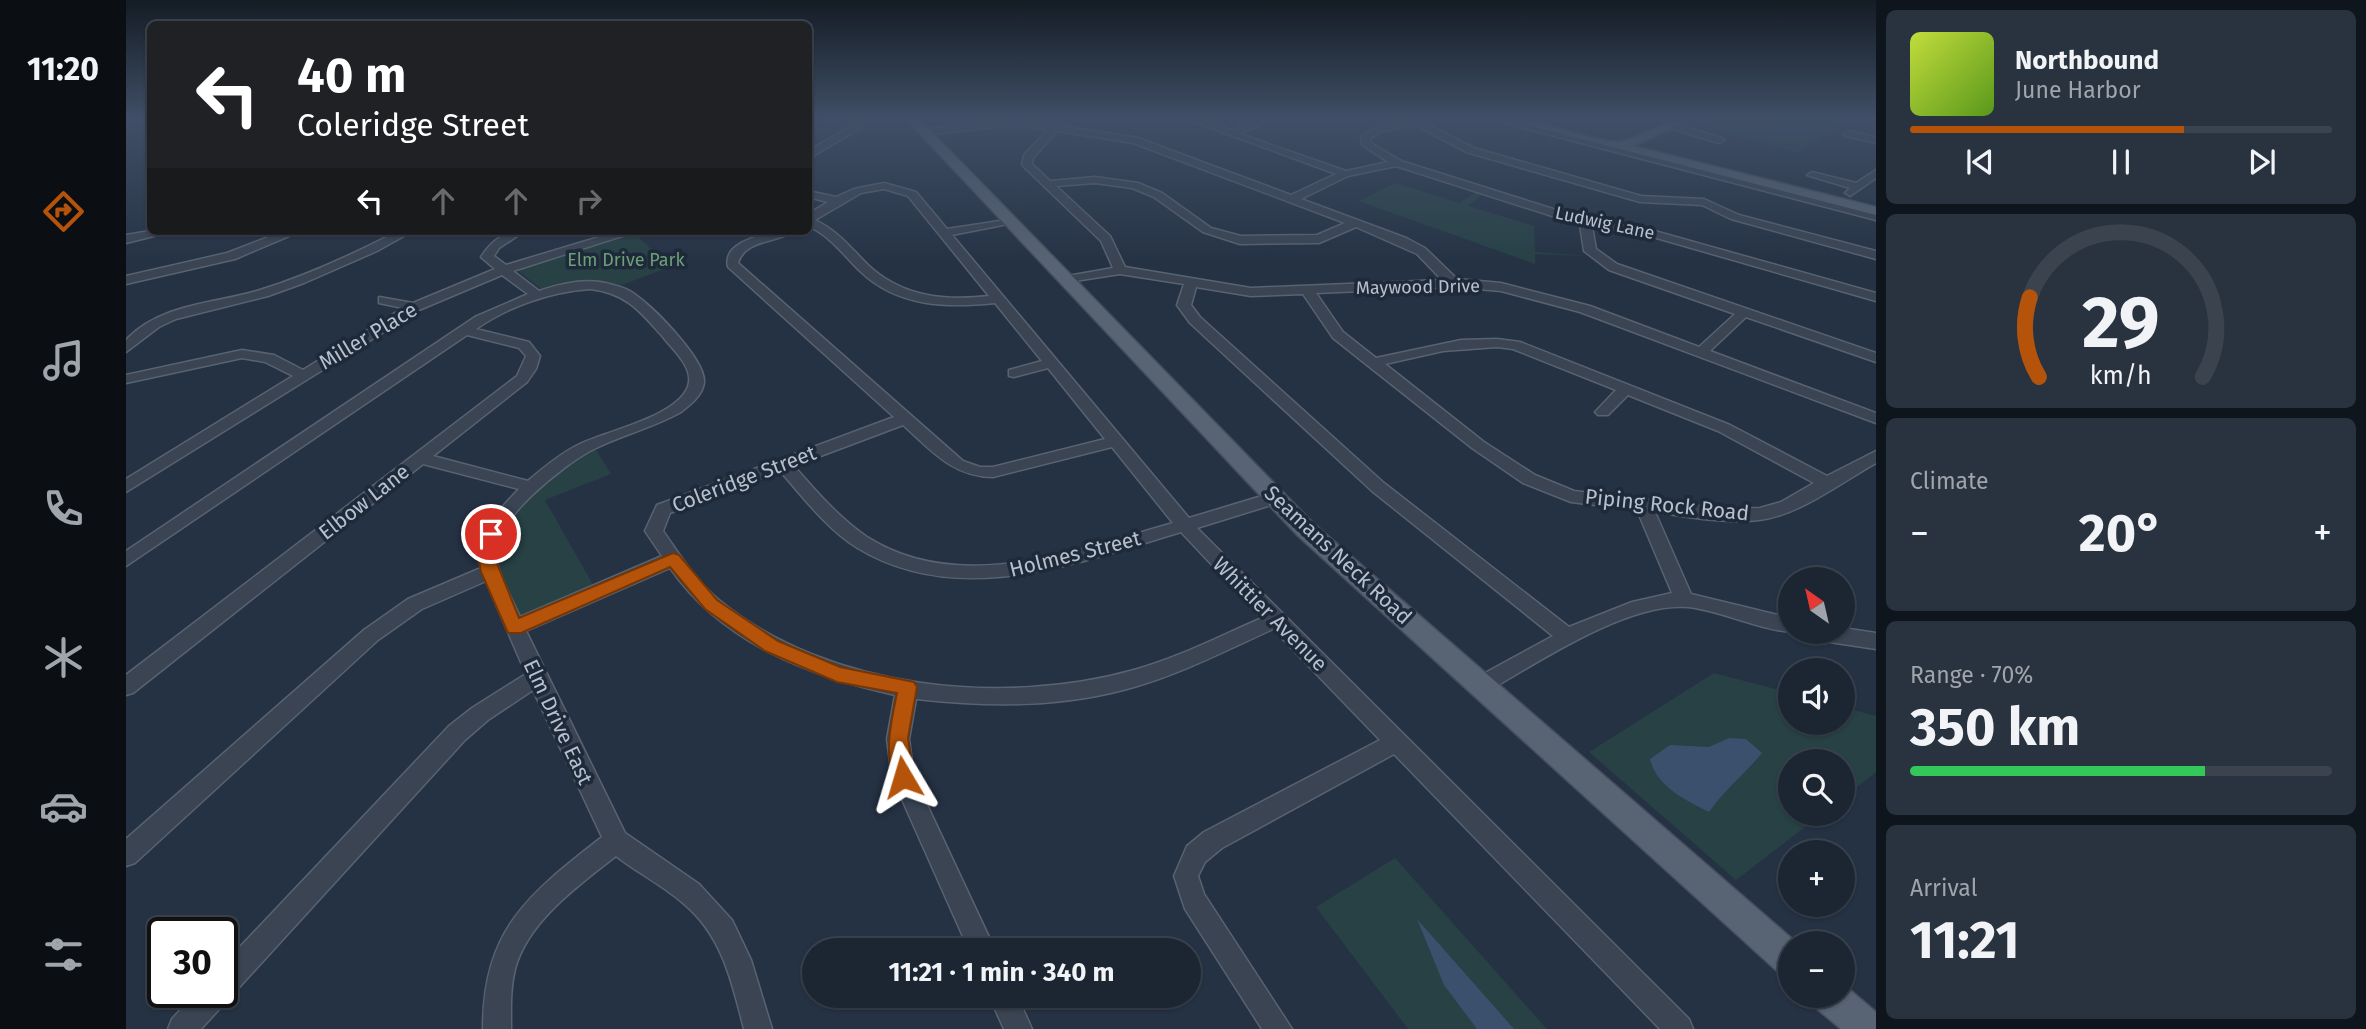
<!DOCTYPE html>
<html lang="en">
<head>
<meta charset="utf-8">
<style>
  body { margin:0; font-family:"Fira Sans",sans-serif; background:#29323f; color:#f1f3f6; height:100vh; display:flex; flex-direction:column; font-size:26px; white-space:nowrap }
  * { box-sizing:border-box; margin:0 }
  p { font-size:23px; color:#a0a5ac }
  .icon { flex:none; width:38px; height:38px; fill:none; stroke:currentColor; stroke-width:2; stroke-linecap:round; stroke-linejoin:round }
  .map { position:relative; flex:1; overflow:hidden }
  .sheet { display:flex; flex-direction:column; gap:10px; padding:10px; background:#0f151c; width:490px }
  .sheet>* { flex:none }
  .banner { position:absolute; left:21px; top:21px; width:665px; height:214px; border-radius:10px; box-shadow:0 2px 5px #0004,0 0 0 2px #3a434e; background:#202124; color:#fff; overflow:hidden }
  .needle { width:46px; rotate:326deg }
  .buttons { position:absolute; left:1652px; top:567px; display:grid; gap:14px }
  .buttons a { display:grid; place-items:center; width:77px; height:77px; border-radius:50%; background:#1c2633; box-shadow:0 2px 5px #0004,0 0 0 2px #3a434e; font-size:35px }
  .speed { position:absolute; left:21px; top:917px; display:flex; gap:14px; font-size:35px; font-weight:700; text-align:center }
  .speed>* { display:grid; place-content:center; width:91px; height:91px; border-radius:50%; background:#1c2633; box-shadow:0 2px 5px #0004,0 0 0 2px #3a434e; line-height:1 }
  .speed .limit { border:4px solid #111; border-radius:10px; background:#fff; color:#111 }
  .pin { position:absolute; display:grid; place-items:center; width:60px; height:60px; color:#fff; margin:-30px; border:4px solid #fff; border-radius:50%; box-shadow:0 2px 7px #0007 }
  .me { position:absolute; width:77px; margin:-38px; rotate:353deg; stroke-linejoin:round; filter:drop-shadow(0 0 5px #0008) }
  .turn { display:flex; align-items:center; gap:24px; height:147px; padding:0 35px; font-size:32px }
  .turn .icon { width:91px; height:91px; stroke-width:2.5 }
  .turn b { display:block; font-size:49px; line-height:60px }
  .lanes { display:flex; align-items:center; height:66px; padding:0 35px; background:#0003; justify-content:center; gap:35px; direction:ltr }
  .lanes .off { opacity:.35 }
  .big { font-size:52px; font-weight:700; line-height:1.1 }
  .sheet .widget { flex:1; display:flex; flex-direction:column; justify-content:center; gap:10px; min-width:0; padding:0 24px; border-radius:10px; background:#29323f }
  .sheet .dial { align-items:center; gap:0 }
  .dial svg { height:182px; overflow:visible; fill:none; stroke:#3a434e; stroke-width:7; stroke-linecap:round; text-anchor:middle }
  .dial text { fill:#f1f3f6; stroke:none }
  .song { display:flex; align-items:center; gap:21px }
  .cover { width:84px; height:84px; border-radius:10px; background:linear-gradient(135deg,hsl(70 70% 55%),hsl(90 70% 35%)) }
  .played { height:7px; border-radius:4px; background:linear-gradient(90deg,#b45309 65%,#3a434e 65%) }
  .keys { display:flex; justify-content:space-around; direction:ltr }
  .heat { display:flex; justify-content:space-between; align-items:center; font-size:38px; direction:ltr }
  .charge { height:10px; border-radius:5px; background:linear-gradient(90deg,#34c759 70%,#3a434e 0) }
  .trip { position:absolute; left:676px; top:938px; width:399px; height:70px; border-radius:35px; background:#1c2633; box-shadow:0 2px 5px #0004,0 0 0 2px #3a434e; font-weight:700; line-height:70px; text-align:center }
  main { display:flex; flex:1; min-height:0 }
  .menu { display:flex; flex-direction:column; width:126px; justify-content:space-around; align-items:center; background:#0b0f14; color:#a0a5ac }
  .menu .icon { width:49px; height:49px }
  .menu .current { color:#b45309 }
  .menu b { font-size:32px; color:#f1f3f6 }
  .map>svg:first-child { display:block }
  .green { fill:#274145 }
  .water { fill:#3a506d }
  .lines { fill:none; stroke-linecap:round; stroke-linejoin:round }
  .minor-casing { stroke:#586270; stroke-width:3 }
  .major-casing { stroke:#434d5c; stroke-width:3 }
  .minor { fill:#3a4453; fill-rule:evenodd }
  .major { fill:#586373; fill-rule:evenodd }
  .route { fill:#b45309; stroke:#753606; stroke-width:2 }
  .labels { text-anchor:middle; stroke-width:7; stroke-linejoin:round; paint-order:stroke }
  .far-street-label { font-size:18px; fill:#b7c0cd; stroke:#1e2939 }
  .far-park-label { font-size:18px; fill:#6d9f78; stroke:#1e2939 }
  .street-label { font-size:21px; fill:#b7c0cd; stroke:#1e2939 }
</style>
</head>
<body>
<main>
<nav class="menu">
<b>11:20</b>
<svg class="icon current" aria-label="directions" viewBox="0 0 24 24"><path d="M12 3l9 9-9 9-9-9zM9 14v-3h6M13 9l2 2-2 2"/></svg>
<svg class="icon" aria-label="music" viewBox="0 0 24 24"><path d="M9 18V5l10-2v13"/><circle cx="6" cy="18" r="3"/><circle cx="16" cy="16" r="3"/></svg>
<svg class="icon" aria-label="phone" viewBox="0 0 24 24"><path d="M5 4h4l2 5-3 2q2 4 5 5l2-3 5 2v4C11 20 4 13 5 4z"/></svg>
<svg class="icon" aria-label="climate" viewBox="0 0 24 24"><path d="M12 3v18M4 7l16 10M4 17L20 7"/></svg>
<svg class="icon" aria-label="car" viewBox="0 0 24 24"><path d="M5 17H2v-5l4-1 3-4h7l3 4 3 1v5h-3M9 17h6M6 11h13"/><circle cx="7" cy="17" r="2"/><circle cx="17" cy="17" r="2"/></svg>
<svg class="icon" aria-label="filters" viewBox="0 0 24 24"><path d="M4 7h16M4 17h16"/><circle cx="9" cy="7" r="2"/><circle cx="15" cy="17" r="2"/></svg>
</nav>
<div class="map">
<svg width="1750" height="1029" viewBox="0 0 1750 1029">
  <rect width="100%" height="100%" fill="#253244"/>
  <!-- green -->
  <g class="green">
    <polygon points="1574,120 1721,120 1672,153 1568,123"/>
    <polygon points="1269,183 1334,203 1353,190 1360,192 1342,206 1408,226 1409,252 1464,256 1409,254 1409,264 1233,201"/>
    <polygon points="509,234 544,267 496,285 449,282 415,289 391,270"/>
    <path d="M467,445l18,29 -66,26 51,90 -80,35 -27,-81c21,-41 65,-76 104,-99z"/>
    <polygon points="1588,673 1664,693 1664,723 1717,723 1717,707 1750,716 1750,772 1717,798 1717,761 1664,761 1664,814 1696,814 1610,880 1463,752"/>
    <polygon points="1269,858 1421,1029 1282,1029 1190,907"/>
  </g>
  <!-- water -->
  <g class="water">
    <path d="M1603,738l17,1 16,14c-17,21 -38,37 -53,59 -24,-12 -53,-26 -59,-53l20,-14 39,2z"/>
    <polygon points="1291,919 1388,1029 1351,1029 1318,985"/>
  </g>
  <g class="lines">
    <defs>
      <g id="minor">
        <polygon points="736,120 748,120 682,159 682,151"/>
        <path d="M878,120h19l115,18 153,57 45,-21 -147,-54h14l28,10 25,-10h13l-29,14 106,37 42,-9 -27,-18 1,-8c19,-14 43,-16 66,-16l-3,3 49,25 167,48 63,3 35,16 137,36v8l-145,-40 -29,-14 -62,-3 -174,-50 -51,-27 -36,7 -9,7 1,4 30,18 187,59 63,10 225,63v8l-230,-66 -54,-8 4,22 21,15 259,89v9l-130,-45 -36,34 166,62v10l-296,-111 -79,-21 -48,-4 -137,6 27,39 33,26 85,-18 36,-1 23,3 210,83 97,51 49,-25v12c-36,20 -76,52 -117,57 -35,4 -70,-3 -104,-8l36,82 99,24 2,14c-29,-1 -70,-21 -104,-25 -60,-5 -148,54 -200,84l-7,2 -7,-2 -3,-6 3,-6 79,-43 -181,-145 -182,-168 -13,-18 7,-21 -64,-10 -58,9v-6l51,-9 -12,-27 -79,-76 2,-10 24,-25 -33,-5 -91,10 -5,-3 5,-3zM931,131l76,12 212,80 -28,12 -76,1 -30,-8 -49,-35 -24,-10 -43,-6 -45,4 -18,-17 1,-6zM1270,166l184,59 4,26 25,19 126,44 -36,33 -109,-41 -89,-23 -44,-4 -32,-31 -19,-10 -105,-39 47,-23zM969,183l37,5 22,9 49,35 37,12 79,-1 37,-16 61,27 25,26 -191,8 -126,-21 -15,-31 -54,-50zM1070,287l55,9 52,-2 30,44 139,110 51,35 48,19 66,8 35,83 -40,9 -63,25 -185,-144 -184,-166 -9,-12zM1371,347l16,2 103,41 -18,19 -3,3 3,3h10l20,-20 90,36 96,52 -33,19 -21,6 -37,1 -149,-18 -39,-16 -51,-33 -99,-78 58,-13z"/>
        <polygon points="1367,120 1384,120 1750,214 1750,220"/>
        <polygon points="1546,123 1596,138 1598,140 1593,143 1543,128 1543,124"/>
        <polygon points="1723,131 1750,137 1750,143 1720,136 1718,134"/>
        <polygon points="1750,170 1750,178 1724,196 1719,193 1724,188 1681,175 1686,172 1730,183"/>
        <path d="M758,183l32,9 31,37 66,-10v4l-61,12 237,283 86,-26 6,2 3,4 -3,4 -84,26 492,491 4,10h-33l-266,-275 -172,94 -17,14 -7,14 6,18 88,135h-30l-77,-120 -11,-33 13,-30 17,-14 176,-92 -107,-111c-46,21 -91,44 -139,58 -72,21 -145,20 -218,12l-7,40 5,38 81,173h-26l-77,-173 -5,-38 8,-44c-86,-19 -173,-52 -225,-127l-144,63 99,202 74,51 33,36 19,40 21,69h-28c-12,-47 -22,-94 -61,-126 -21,-18 -45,-30 -67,-47 -37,29 -88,65 -101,113 -5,20 -4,39 -4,60h-28c0,-100 46,-135 119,-192l-69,-147 -45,30 -23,20 -264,289h-33l4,-10 25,-27h25v-26l227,-240 23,-18 54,-34 -40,-93 -64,28 -44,31 -243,223 -9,3v-27l238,-209 44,-31 73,-31c-11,-30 18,-58 38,-79l-96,-25 -290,229 -7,2v-20l391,-299 9,-20 -7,-8 -52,-13 -341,231v-15l349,-234 53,-23 -26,-19 -83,35 -293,182v-13l167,-103 -28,-14 -23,-4 -116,25v-8l116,-25 32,5 29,15 100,-62 -24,-5v-6l34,6 82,-34 -14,-12c11,-17 24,-26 44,-26l-26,17 -5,8 12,9 113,-34h19l-125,40 26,20c23,-8 51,-14 74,-6 9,2 17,5 24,11 18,13 70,65 67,87 -2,13 -14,22 -23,29 -28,16 -60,23 -89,38 -27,14 -102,72 -96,107 3,20 16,42 24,60l142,-61 -17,-25 12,-26 237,-88 -166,-150c-7,-28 47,-36 66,-36 -16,12 -49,8 -56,32l225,198 17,6h13l112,-28 -57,-71 -34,9 -5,-1v-6l33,-9 -47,-58c-48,5 -97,4 -134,-31 -18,-17 -29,-35 -53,-46v-12l20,-12 -20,-5v-6l28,6 18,-8zM758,189l24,7 81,100c-44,5 -87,1 -121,-31 -18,-18 -30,-34 -53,-45l46,-27zM464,289c36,4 50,22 73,48 10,13 28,28 26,45 -4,33 -83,49 -109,62 -19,9 -36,23 -52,37l-95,-25 94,-74 9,-13 4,-13 -11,-14 -53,-13c33,-23 74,-37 114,-40zM777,425c28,25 50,52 90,52l119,-30 61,76c-96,27 -213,73 -306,14 -28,-19 -51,-46 -73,-71zM654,471c23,26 46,57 76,76 102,63 221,16 325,-15l81,86c-42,18 -84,40 -128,52 -132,37 -306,19 -414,-69 -24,-19 -40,-46 -57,-70l7,-18z"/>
        <polygon points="24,231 48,231 0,243 0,235"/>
        <polygon points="158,231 175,231 109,259 0,284 0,276 101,253"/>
        <path d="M272,231h15l-36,20 -73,32 -36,13 -92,23 -17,8 -33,25v-12c35,-37 89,-36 134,-50 48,-15 94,-36 138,-59z"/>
        <polygon points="1717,628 1750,633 1750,649 1690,640 1683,637 1680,632 1717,632"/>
        <polygon points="863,996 891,996 906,1029 878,1029"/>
      </g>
      <g id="major">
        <polygon points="781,120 794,120 1188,524 1671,943 1664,943 1664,977 1652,972 1172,536"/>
        <path d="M1382,120c38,0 71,18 109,22 15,1 46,-22 73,-22l-57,26 243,61v8z"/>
        <polygon points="1717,984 1750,1012 1750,1029 1715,1029 1691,1009 1686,996 1717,996"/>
      </g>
    </defs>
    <!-- minor casing -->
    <use href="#minor" class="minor-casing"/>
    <!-- major casing -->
    <use href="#major" class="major-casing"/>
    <!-- minor -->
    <use href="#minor" class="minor"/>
    <!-- major -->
    <use href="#major" class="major"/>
  </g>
  <!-- sky -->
  <linearGradient id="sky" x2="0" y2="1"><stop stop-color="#141c25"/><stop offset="0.45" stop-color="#404f67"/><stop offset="1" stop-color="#404f67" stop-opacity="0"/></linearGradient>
  <rect width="1750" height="264" fill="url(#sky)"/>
  <!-- route -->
  <path class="route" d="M365,529l8,5 -5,22 25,62 154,-65 6,2 38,45 61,41 62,26 74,15 3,5 -9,51 6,39 -3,7 -8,2 -7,-2c-13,-28 -5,-62 1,-91l-60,-11 -72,-31 -60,-42 -35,-42 -149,66h-13l-27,-61 -3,-16 5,-22z"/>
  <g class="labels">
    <!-- far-street labels -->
    <g class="far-street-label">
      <text transform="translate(1479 223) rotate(12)" y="6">Ludwig Lane</text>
      <text transform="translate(1292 287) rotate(-1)" y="6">Maywood Drive</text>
    </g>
    <!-- far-park labels -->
    <g class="far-park-label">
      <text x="500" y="266">Elm Drive Park</text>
    </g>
    <!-- street labels -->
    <g class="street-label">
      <text transform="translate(242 336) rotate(-31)" y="7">Miller Place</text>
      <text transform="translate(618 479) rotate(-21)" y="7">Coleridge Street</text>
      <text transform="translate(238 502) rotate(-38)" y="7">Elbow Lane</text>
      <text transform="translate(1541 505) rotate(6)" y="7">Piping Rock Road</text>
      <text transform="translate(949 554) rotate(-14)" y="7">Holmes Street</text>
      <text transform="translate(1212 555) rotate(43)" y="7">Seamans Neck Road</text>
      <text transform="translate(1144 614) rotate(45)" y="7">Whittier Avenue</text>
      <text transform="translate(432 722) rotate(65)" y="7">Elm Drive East</text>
    </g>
  </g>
</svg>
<div class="buttons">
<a><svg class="needle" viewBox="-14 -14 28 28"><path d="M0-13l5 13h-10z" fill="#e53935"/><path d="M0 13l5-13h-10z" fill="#a0a5ac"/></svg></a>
<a><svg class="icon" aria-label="sound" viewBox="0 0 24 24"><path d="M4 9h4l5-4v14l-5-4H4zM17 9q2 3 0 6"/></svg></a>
<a><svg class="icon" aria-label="search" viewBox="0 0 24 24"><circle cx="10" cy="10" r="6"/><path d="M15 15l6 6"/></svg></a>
<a>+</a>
<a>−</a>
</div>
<div class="speed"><div class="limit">30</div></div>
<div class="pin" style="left:365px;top:534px;background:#d93025"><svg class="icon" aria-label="arrive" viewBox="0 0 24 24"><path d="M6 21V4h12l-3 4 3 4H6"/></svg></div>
<svg class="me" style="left:777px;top:777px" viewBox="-20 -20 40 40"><path d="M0-17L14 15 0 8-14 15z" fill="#b45309" stroke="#fff" stroke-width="4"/></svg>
<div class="trip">11:21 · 1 min · 340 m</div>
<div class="banner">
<div class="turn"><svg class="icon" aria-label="left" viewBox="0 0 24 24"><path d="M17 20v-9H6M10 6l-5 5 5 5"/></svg><div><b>40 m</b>Coleridge Street</div></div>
<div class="lanes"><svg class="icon" aria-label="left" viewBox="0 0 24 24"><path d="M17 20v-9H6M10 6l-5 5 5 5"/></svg><svg class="icon off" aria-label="ahead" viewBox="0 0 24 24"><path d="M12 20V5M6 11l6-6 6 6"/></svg><svg class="icon off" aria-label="ahead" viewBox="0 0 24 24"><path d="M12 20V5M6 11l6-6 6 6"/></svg><svg class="icon off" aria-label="right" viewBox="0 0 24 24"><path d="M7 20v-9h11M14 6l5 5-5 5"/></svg></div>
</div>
</div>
<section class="sheet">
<div class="widget">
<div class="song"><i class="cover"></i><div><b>Northbound</b><p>June Harbor</p></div></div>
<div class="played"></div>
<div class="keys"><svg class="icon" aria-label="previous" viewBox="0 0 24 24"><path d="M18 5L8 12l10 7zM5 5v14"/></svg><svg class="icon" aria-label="pause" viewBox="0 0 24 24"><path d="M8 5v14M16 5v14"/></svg><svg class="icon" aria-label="next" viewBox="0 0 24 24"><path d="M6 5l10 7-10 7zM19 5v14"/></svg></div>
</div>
<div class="widget dial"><svg viewBox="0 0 100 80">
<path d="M14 69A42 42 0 1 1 86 69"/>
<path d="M14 69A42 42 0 0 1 10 34" stroke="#b45309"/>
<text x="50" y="56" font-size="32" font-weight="700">29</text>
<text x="50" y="72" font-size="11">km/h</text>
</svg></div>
<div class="widget"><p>Climate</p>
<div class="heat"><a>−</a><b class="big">20°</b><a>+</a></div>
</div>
<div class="widget"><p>Range · 70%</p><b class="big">350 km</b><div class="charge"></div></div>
<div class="widget"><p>Arrival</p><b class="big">11:21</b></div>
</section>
</main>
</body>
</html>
